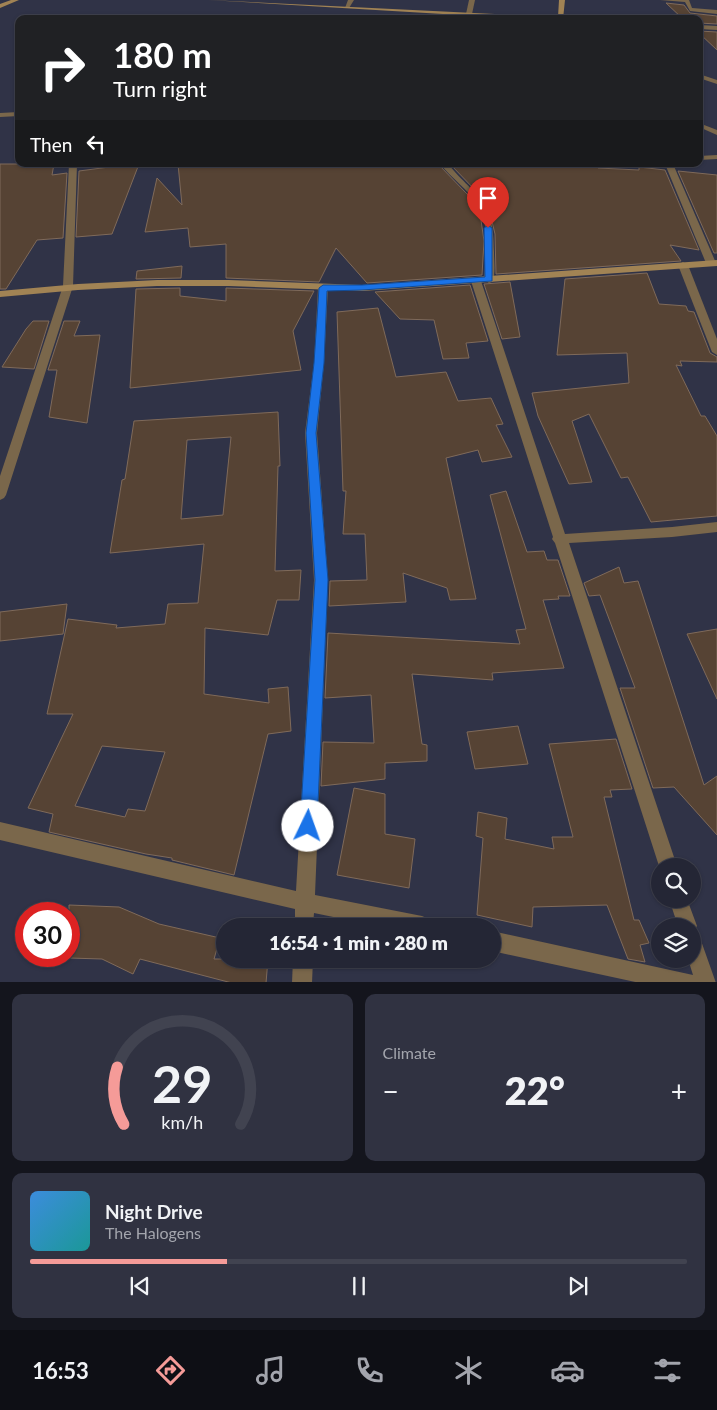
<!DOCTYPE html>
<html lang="en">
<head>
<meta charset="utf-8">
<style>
  body { margin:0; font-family:Lato,sans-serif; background:#303241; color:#f1f3f6; height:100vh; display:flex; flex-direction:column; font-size:19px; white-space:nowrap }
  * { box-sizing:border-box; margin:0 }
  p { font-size:16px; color:#a3a5ad }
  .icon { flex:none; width:28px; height:28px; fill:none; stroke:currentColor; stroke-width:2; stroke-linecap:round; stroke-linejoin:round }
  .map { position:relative; height:982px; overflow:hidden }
  .side { display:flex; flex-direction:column; gap:12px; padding:12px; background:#14151d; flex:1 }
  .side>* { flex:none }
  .guide { position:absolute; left:15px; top:15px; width:688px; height:152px; border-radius:10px; box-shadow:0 1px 4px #0004,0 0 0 1px #414350; background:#202124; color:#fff; overflow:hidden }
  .controls { position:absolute; left:651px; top:858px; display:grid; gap:10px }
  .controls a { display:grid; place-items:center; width:50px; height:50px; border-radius:50%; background:#242635; box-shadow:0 1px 4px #0004,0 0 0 1px #414350; font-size:25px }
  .speed { position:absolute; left:15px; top:902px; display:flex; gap:10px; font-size:25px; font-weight:700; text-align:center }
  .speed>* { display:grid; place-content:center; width:65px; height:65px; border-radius:50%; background:#242635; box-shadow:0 1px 4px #0004,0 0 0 1px #414350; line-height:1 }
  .speed .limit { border:8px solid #d22; background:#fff; color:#111 }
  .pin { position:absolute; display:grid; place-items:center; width:42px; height:42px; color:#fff; margin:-51px -21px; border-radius:50% 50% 50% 0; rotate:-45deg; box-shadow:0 0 5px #0007 }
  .pin .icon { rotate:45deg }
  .me { position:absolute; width:55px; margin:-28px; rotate:3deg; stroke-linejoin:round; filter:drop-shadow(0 0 4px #0008) }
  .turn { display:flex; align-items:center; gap:18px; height:105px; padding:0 15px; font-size:22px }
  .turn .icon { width:65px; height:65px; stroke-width:2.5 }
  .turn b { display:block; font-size:35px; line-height:42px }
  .then { display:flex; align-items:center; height:48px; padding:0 15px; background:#0003; gap:10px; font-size:19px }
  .big { font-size:38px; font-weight:800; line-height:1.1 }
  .side .card { flex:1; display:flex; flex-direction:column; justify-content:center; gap:8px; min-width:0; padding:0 18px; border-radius:10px; background:#303241 }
  .side .dial { align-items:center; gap:0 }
  .dial svg { height:130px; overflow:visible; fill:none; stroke:#414350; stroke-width:7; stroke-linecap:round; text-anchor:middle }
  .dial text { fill:#f1f3f6; stroke:none }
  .song { display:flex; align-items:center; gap:15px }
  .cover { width:60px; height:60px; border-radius:8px; background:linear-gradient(135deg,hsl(210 70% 55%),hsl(180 70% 35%)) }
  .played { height:5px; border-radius:2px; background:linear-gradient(90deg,#f59b98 30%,#414350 30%) }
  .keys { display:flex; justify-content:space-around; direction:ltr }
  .heat { display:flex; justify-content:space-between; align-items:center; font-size:28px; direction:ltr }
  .side .tiles { flex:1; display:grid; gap:12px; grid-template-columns:1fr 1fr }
  .card:last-child { grid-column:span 2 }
  .trip { position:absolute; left:216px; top:918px; width:285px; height:50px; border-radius:25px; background:#242635; box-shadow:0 1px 4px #0004,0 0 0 1px #414350; font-weight:800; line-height:50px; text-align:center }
  .menu { display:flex; height:80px; justify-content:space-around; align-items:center; background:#0e0f15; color:#a3a5ad }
  .menu .icon { width:35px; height:35px }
  .menu .current { color:#f59b98 }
  .menu b { font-size:22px; color:#f1f3f6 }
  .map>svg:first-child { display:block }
  .building { fill:#564334; stroke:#7f6a5a; fill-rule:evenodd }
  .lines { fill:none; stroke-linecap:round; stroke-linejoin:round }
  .street { fill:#7a674b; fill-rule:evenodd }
  .secondary { fill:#a18354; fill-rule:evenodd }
  .route { fill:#1a73e8; stroke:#114b97 }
</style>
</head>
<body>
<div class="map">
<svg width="717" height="983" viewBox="0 0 717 983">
  <rect width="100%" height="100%" fill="#303347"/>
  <!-- building -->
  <g class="building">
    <polygon points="666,3 684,5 690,13 717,16 717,24 699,23 699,19 683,19"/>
    <polygon points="699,31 717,32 717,50 699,33"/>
    <polygon points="0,164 54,164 52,175 67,173 63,238 37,240 6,289 0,289"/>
    <polygon points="132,164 139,164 112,234 76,237 79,171"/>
    <polygon points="178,164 438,164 468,195 480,213 484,241 482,275 367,283 336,248 319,282 226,278 226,244 190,247 188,228 145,232 157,178 182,205"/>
    <polygon points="450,164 596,164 598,168 639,170 639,167 665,170 699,250 670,245 681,261 496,274 495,234 489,209 477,192"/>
    <polygon points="678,171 717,175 717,253 714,253"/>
    <polygon points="182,266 181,278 136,279 137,271"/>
    <polygon points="647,273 659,304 686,306 688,311 694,312 710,353 717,357 717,362 680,361 682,366 676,365 701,416 705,416 717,436 717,516 651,522 628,477 621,478 589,414 572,421 592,482 569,484 538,416 532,393 629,383 627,353 557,355 565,279"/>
    <polygon points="510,282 520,337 502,339 484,284"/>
    <polygon points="470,285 488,341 466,343 469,358 443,359 434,320 400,319 375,292"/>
    <polygon points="180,288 180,296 226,301 226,288 314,291 293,331 301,370 130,388 136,289"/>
    <polygon points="378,308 396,377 446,372 458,401 491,398 503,424 496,425 512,457 482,462 478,450 446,458 476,599 450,600 447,588 403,573 406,602 329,606 330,581 367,580 365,534 343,534 346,491 343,491 337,312"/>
    <polygon points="33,321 49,321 34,369 2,367 26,329"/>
    <polygon points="64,321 80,321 74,336 100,335 87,423 49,417 57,370 48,370"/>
    <path d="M278,412l2,54h-2l-3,105 26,-1 -2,30h-22l-9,35 -63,-7 -1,66 65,9 -1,-14 20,-2 3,44 -23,3 -34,141 -62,-15v-2l-26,-4 -97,-22 4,-18 -25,-6 45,-94h-26l21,-95 49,6 -1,3 49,-4 3,-20 30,-1 6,-59 -94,9 12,-73 3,-1 9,-58zM231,437l-8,78 -42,4 6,-79zM102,746l63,6 -20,59 -17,-2 -3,8 -50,-11z"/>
    <polygon points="506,491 527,552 544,551 547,560 558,560 570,596 558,596 559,599 543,600 564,668 492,673 493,680 412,674 422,744 427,745 427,761 385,763 385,779 321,786 323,742 374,743 371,695 325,698 328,633 520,644 516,630 526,629 490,495"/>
    <polygon points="619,567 624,583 638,581 704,785 717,776 717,835 674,787 653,788 620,688 635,688 600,595 589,596 584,583"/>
    <polygon points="67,604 63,634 0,641 0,612"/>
    <polygon points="717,629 717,699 687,634"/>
    <polygon points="518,726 528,764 475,769 467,732"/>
    <polygon points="616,739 632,789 610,790 612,797 604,797 634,920 639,920 649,943 640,945 645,962 628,959 607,905 533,907 532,927 477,915 483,838 476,836 478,812 507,818 505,839 554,849 552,837 573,837 549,744"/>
    <polygon points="354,788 385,794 385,834 415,839 409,888 337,875"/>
    <polygon points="69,905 119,907 159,924 220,938 214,959 268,959 266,983 232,983 140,959 133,974 102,959 69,958"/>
  </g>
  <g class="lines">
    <!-- street -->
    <g class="street">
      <polygon points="348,0 354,0 349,8 345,8"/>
      <polygon points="469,0 475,0 472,14 469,16 466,14"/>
      <polygon points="660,0 689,0 692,8 717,10 717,14 690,11 685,2"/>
      <polygon points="699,25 717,26 717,30 699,29"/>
      <polygon points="699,74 717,80 717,84 699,78"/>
      <polygon points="19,112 19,116 0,117 0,113"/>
      <polygon points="699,123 717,130 717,135 699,127"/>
      <polygon points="717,155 717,159 699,160 699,156"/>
      <polygon points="69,164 77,164 73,286 6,495 4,498 0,500 0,476 63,286"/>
      <path d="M440,164h8c30,36 46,34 46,88 0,9 2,22 -2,30l-3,1 -5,-3c1,-23 7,-56 -7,-76 -9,-15 -26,-26 -37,-40z"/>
      <polygon points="665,164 673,164 716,263 714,265 708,265 706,263"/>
      <polygon points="683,262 688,265 717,339 717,355 712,352 678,265"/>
      <polygon points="476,278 481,281 565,534 672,527 717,522 717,532 672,537 569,543 677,866 660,866 660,869 659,866 555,543 552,539 553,537 471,281"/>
      <polygon points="323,285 328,288 324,363 317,433 328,580 315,895 422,916 429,919 431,926 377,926 314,913 313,926 295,926 295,909 0,840 0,822 296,891 314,580 305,433 314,363 318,288"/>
      <polygon points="669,899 687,899 697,926 693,933 699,935 716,983 640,983 492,951 492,931 693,975 688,959 692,959 692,926 678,926"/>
      <polygon points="293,959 313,959 312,983 292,983"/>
    </g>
    <!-- secondary -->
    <g class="secondary">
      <polygon points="11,0 19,0 0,8 0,4"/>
      <polygon points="208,0 558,17 559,0 565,0 563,19 526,19"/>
      <polygon points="717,260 717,266 362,291 229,286 157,286 78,290 0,297 0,291 78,284 157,280 229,280 362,285"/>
    </g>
  </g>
  <!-- route -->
  <polygon class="route" points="488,225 492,228 492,281 362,290 327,291 324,363 316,433 328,580 317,826 314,832 308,834 303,832 300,826 315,580 306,433 314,363 319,288 323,285 362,285 485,277 484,228"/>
</svg>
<div class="controls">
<a><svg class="icon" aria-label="search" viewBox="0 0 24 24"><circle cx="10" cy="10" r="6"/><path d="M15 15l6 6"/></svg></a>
<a><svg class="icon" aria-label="layers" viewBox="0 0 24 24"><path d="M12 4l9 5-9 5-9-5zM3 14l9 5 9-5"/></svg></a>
</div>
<div class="speed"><div class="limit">30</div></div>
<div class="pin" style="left:488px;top:228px;background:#d93025"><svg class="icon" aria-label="arrive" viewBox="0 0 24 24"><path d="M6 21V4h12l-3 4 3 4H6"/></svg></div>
<svg class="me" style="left:308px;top:826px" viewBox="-20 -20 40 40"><circle r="19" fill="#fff"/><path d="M0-13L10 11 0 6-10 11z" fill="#1a73e8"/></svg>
<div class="trip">16:54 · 1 min · 280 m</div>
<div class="guide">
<div class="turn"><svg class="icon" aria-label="right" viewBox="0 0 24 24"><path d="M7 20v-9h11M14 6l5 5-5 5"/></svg><div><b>180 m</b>Turn right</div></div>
<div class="then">Then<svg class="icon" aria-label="left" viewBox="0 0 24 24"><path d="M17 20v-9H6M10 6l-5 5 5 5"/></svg></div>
</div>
</div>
<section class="side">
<div class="tiles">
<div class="card dial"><svg viewBox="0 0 100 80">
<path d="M14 69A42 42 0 1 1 86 69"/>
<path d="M14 69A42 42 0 0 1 10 34" stroke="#f59b98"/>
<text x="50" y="56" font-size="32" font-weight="700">29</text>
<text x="50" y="72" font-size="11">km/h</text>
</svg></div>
<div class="card"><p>Climate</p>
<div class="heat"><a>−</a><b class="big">22°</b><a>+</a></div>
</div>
<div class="card">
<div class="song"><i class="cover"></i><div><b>Night Drive</b><p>The Halogens</p></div></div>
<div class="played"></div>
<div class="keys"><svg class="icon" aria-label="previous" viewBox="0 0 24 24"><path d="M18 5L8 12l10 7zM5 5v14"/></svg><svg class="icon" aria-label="pause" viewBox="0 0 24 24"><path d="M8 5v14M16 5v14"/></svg><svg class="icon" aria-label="next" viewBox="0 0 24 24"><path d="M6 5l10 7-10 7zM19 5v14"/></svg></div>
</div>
</div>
</section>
<nav class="menu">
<b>16:53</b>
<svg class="icon current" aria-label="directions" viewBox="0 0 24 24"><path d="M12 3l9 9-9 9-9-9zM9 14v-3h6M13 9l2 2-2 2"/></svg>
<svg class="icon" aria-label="music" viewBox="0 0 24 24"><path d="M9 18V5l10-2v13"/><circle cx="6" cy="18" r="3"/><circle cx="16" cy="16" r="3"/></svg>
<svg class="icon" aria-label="phone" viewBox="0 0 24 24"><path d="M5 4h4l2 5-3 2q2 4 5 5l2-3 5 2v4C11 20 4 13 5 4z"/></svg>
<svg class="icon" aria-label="climate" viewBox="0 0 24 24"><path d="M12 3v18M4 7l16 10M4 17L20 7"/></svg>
<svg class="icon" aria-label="car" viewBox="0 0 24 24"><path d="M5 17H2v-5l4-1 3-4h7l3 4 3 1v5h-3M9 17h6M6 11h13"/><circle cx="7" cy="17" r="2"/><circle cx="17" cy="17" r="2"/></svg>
<svg class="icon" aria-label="filters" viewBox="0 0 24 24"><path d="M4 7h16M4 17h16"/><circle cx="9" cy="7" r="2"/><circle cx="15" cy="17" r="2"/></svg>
</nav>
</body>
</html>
